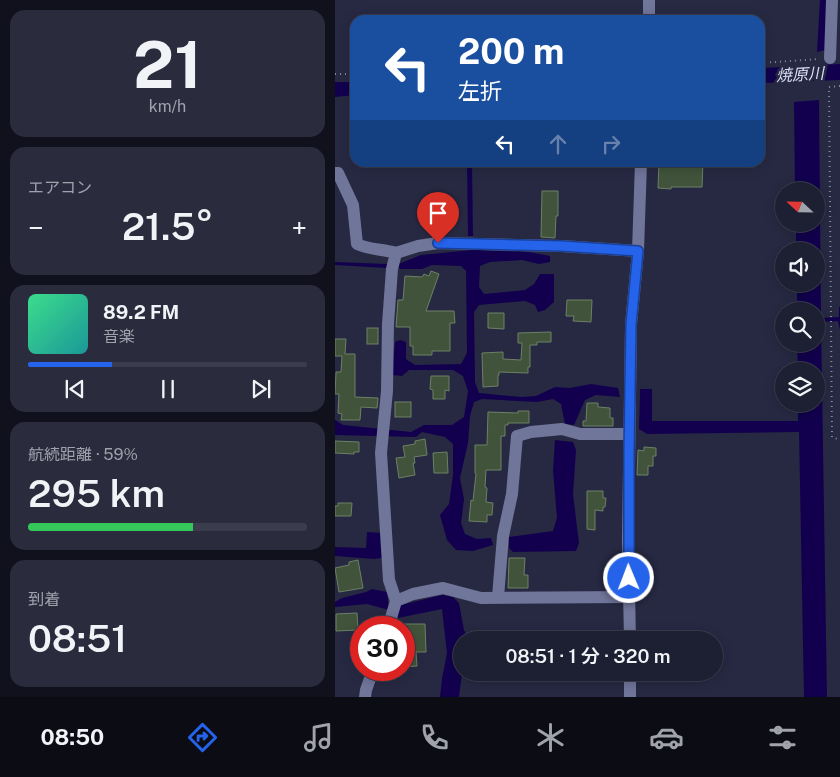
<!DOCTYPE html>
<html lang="ja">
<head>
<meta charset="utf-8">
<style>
  body { margin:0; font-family:"Public Sans","Noto Sans JP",sans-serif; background:#2a2c3e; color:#f1f3f6; height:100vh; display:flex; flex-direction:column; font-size:19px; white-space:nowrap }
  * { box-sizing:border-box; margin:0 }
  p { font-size:16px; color:#a0a2ac }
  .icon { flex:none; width:28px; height:28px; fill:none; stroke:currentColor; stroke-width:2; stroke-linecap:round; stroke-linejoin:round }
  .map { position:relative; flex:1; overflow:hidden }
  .details { display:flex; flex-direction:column; gap:10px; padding:10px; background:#10111c; width:335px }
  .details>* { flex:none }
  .guide { position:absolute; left:15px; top:15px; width:415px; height:152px; border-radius:15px; box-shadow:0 2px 12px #0003,0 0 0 1px #3b3d4d; background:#1a4fa0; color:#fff; overflow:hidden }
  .needle { width:32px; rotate:292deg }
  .tools { position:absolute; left:440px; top:182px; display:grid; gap:10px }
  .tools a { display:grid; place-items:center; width:50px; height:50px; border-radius:50%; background:#1d1f32; box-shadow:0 2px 12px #0003,0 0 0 1px #3b3d4d; font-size:25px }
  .speed { position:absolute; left:15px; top:616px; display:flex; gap:10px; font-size:25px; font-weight:700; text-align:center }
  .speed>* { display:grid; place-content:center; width:65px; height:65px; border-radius:50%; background:#1d1f32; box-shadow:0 2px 12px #0003,0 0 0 1px #3b3d4d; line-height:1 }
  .speed .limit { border:8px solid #d22; background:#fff; color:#111 }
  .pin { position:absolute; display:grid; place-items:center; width:42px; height:42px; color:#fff; margin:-51px -21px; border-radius:50% 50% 50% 0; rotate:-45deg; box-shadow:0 0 5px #0007 }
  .pin .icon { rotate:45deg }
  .me { position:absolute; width:55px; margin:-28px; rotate:359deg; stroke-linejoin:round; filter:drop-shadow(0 0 4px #0008) }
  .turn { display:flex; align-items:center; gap:18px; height:105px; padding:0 25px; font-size:22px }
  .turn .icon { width:65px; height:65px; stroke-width:2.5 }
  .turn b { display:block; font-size:35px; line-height:42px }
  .lanes { display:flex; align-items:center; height:48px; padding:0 25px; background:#0003; justify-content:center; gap:25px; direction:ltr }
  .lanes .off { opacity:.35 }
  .big { font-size:38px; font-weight:600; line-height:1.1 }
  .details .widget { flex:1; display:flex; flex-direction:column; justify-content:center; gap:8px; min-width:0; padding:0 18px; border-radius:15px; background:#2a2c3e }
  .details .dial { align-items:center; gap:0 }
  .dial b { font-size:65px; line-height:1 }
  .song { display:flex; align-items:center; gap:15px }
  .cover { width:60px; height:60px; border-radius:8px; background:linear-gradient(135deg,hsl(150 70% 55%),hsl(180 70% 35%)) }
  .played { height:5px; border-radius:2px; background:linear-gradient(90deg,#2563eb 30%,#3b3d4d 30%) }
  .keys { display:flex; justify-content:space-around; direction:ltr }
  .heat { display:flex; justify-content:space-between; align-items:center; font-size:28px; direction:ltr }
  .charge { height:8px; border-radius:4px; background:linear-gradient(90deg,#34c759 59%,#3b3d4d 0) }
  .trip { position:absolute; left:118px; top:631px; width:270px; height:50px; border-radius:25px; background:#1d1f32; box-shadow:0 2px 12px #0003,0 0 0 1px #3b3d4d; font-weight:600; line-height:50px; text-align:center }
  .tab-bar { display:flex; height:80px; justify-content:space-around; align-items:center; background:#0c0c14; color:#a0a2ac }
  .tab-bar .icon { width:35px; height:35px }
  .tab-bar .active { color:#2563eb }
  .tab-bar b { font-size:22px; color:#f1f3f6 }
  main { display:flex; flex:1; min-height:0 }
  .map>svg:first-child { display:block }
  .water { fill:#12004e }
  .building { fill:#41543b; stroke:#6c8065 }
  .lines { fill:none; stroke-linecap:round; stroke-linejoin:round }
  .path { stroke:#85879b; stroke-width:2; stroke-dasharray:1 4; stroke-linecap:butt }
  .minor { stroke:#70759a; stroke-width:12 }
  .route-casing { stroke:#184099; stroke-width:12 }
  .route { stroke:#2563eb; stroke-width:9 }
  .labels { text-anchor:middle; stroke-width:5; stroke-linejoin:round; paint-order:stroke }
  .water-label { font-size:16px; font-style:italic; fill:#dbdef5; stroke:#272943 }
</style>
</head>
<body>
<main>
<section class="details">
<div class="widget dial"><b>21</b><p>km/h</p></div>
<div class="widget"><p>エアコン</p>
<div class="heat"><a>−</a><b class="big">21.5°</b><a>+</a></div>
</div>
<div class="widget">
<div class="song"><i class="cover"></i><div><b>89.2 FM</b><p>音楽</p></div></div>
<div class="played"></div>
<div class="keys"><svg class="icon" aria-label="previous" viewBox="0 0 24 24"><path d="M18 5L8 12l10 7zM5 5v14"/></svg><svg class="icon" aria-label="pause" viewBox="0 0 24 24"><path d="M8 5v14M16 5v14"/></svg><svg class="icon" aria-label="next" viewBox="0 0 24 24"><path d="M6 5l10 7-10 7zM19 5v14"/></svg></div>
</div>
<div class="widget"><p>航続距離 · 59%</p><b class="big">295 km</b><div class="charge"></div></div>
<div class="widget"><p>到着</p><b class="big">08:51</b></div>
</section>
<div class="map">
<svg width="505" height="697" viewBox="0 0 505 697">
  <rect width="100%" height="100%" fill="#272943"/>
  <!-- water -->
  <g class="water">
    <polygon points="485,0 492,0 490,50 482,52"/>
    <polygon points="505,64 505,80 425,83 425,68"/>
    <polygon points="0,82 20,82 20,95 0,97"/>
    <polygon points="484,100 486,318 504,317 504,307 505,307 505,330 503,321 486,322 492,697 469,697 464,432 312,434 304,429 305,394 305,389 317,389 317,421 463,421 463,404 481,404 481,371 463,371 462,344 481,344 481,311 462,311 462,284 481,284 481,251 461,251 461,224 481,224 481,191 460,191 459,102"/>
    <polygon points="132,163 137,163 138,236 133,236"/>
    <polygon points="137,250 194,252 215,256 215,262 204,264 187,260 155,262 145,266 144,287 149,294 190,290 199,284 205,274 219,274 219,302 210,310 203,312 200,305 190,301 144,305 139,312 140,382 144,393 187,397 201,396 220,387 235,388 256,384 283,388 285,397 261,395 250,400 239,425 230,424 226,404 218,399 202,402 147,399 139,402 135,416 133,443 125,478 129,499 126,523 130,534 142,539 156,538 158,545 138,551 121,550 112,540 105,515 114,504 118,475 118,444 110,437 87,432 81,437 0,435 0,420 8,425 76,432 89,425 117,425 129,417 133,391 128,376 118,370 74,370 67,376 57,375 60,342 65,340 71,342 71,359 80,365 126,364 132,353 131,271 126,266 97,265 87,269 66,269 62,267 52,268 0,265 0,262 53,264 66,263 86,255"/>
    <polygon points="220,440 238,442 241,450 238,494 244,543 241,551 178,552 174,548 174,537 218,531 222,518 218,470"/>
    <polygon points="32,532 47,533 47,558 39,559 0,556 0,547 31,548"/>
    <polygon points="37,589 52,592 54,610 32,604 0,607 0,602 7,598 31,592"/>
    <polygon points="107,595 118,597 124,603 129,630 134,640 126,640 127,673 124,697 105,697 107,679 112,653 107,609 63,618 62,611 66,605"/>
  </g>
  <!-- building -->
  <g class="building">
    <polygon points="324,162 368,162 367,187 336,187 336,189 323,188"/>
    <polygon points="207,191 223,191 223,216 221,216 220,238 206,237"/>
    <polygon points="96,271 104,274 91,311 119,311 120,323 115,323 115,351 97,351 97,355 78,355 78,346 75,346 75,327 61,327 63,300 68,300 70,276 87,277 89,274 94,276"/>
    <polygon points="232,300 257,300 256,322 238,321 239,316 231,316"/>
    <polygon points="153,313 169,313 169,329 153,328"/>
    <rect x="32" y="328" width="11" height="16"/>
    <polygon points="216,332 216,342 202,342 202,345 195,345 195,367 193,367 193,373 164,372 164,375 163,375 163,386 148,387 147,353 168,352 168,359 186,360 187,343 183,343 183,333"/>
    <polygon points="0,339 11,339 10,354 20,354 20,397 43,398 42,408 26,407 25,420 6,420 7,414 3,413 4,394 0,394 1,372 6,372 7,356 0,356"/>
    <polygon points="96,376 114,376 114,391 110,390 110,399 98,399 98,390 95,389"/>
    <rect x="60" y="402" width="16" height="15"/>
    <polygon points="252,403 263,403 263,407 275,408 275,418 278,418 278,426 248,426 248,421 251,421"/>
    <polygon points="183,411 194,411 194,423 173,423 173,425 170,425 170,436 166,436 166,470 151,470 150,487 152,488 151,502 158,503 157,515 152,515 152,522 134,521 136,500 138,501 141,474 140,473 140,445 152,445 153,412 183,413"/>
    <polygon points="90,439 92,455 79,457 80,463 78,463 80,475 64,478 61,458 70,457 68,446 80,444 80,441"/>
    <polygon points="0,441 24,442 24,452 19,452 19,454 0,453"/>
    <polygon points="309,447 321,448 321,456 318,456 318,466 313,466 313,475 302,475 303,450 309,451"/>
    <polygon points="112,452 113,473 99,473 98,453"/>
    <polygon points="252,491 268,491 268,498 271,498 270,507 268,507 268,511 260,510 260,530 252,529"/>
    <polygon points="3,503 17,503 16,516 0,516 0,506 3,506"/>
    <polygon points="174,558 190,558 189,575 193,575 193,588 173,588"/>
    <polygon points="23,560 28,588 4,592 0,568 14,565 14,562"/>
    <polygon points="22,613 23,630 1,631 1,614"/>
    <polygon points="69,624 90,624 91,652 81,652 82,666 69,667"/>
  </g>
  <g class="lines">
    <!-- path -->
    <g class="path">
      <polyline points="425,63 485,59"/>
      <polyline points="0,74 20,74"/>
      <polyline points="505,86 494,87 497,437 505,440"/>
    </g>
    <!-- minor -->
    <g class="minor">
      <polyline points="314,20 314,0"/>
      <polyline points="495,58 497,0"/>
      <path d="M0,173h3l15,32 4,39c12,6 27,5 39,9"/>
      <polyline points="163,597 168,536 177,494 182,436 196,432 227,429 245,434 294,434"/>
      <polyline points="61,601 78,594 108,588 146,598 294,597"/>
      <polyline points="53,628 61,601 54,580 46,453 52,391 53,324 57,269 61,253 83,246 103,243 226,246 303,251"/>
      <polyline points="295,640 293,541 296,325 303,251 306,162"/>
      <polyline points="295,672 295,697"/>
      <polyline points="30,697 31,690 38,670"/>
    </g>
  </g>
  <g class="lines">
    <defs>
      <polyline id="route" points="103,243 226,246 303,251 296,325 294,452 294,578"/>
    </defs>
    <!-- route casing -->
    <use href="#route" class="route-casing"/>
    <!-- route -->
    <use href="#route" class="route"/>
  </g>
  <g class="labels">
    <!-- water labels -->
    <g class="water-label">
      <text transform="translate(465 74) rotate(-3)" y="6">焼原川</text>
    </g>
  </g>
</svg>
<div class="tools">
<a><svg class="needle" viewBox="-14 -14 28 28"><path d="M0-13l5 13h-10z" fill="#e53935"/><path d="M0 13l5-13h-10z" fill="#a0a2ac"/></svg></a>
<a><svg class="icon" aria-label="sound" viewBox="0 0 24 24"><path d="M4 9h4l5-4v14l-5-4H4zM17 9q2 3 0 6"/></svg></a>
<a><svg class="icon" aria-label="search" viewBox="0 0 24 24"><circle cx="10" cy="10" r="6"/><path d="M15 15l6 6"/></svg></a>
<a><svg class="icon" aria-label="layers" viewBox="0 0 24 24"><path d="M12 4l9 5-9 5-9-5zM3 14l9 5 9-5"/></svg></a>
</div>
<div class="speed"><div class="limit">30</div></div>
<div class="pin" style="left:103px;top:243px;background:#d93025"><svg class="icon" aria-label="arrive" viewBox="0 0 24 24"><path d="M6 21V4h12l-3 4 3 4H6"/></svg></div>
<svg class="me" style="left:294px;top:578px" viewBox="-20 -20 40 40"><circle r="17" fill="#2563eb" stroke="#fff" stroke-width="3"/><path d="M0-11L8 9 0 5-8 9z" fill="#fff"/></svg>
<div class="trip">08:51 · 1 分 · 320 m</div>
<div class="guide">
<div class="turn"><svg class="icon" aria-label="left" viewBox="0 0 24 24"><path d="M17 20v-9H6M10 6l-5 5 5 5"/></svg><div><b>200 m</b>左折</div></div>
<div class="lanes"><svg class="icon" aria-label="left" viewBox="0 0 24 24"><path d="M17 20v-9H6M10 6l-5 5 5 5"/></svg><svg class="icon off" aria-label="ahead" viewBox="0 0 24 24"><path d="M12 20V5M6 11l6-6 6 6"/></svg><svg class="icon off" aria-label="right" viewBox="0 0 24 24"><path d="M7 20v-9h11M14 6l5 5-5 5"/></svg></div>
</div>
</div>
</main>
<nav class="tab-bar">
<b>08:50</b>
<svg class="icon active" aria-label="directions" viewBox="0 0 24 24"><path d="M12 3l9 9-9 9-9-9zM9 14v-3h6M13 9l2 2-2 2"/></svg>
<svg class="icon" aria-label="music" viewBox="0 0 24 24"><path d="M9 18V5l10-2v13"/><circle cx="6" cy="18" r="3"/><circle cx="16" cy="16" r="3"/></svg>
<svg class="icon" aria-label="phone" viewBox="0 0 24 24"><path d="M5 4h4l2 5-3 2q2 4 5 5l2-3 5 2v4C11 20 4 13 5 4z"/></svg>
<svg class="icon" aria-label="climate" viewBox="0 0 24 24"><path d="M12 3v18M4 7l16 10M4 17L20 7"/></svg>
<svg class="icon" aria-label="car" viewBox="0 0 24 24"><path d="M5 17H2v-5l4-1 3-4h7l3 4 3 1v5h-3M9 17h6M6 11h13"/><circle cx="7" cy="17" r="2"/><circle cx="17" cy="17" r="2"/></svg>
<svg class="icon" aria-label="filters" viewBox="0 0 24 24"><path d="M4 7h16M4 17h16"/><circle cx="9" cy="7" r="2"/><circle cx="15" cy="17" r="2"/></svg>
</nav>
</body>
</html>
